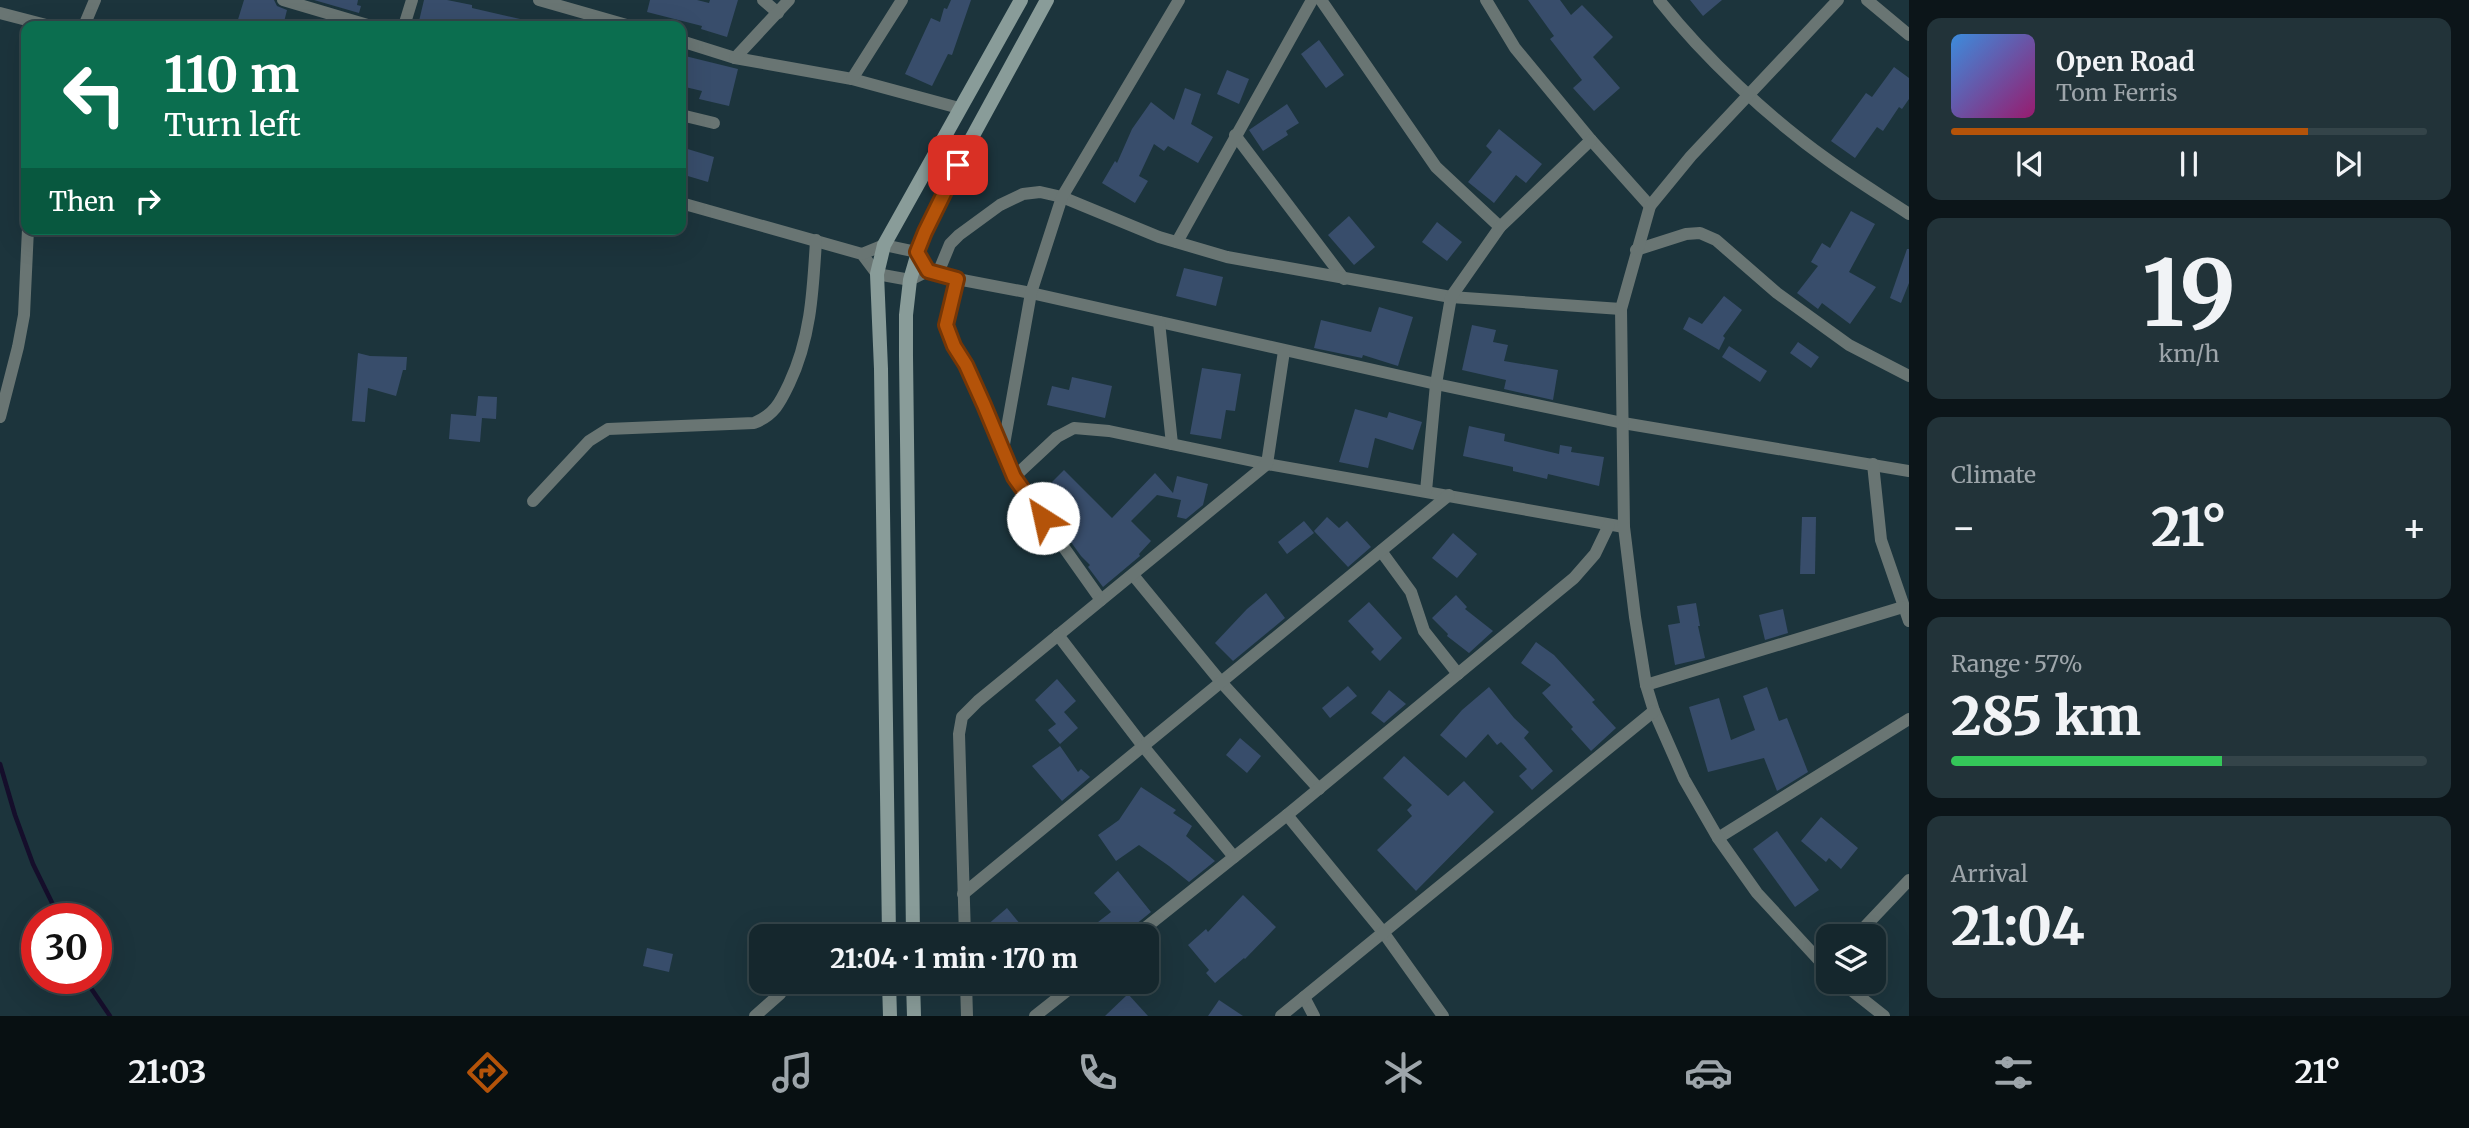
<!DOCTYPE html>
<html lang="en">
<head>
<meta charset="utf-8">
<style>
  body { margin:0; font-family:Merriweather,serif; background:#223339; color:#f1f3f6; height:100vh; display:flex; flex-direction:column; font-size:26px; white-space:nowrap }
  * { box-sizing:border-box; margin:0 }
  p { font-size:23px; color:#9da5aa }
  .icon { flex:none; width:38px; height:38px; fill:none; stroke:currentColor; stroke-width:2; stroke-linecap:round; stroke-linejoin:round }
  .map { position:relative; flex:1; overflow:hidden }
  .sheet { display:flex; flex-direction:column; gap:18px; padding:18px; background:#0c1519; width:560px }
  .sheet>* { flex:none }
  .guide { position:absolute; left:21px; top:21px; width:665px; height:214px; border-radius:14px; box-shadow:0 7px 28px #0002,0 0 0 2px #344449; background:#0b6e4f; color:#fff; overflow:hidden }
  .controls { position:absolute; left:1816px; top:924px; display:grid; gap:14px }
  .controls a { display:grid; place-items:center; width:70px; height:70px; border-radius:14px; background:#15272d; box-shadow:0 7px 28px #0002,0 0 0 2px #344449; font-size:35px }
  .speed { position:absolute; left:21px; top:903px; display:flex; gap:14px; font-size:35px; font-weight:700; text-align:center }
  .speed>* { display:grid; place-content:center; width:91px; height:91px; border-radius:50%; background:#15272d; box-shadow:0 7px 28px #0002,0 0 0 2px #344449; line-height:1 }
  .speed .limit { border:10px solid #d22; background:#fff; color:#111 }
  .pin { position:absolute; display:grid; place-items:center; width:60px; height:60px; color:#fff; margin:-30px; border-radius:14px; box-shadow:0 4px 10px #0006 }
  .me { position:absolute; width:77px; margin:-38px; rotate:325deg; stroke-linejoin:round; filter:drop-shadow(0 0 5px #0008) }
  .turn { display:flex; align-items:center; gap:24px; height:147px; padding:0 28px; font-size:32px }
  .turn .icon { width:91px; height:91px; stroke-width:2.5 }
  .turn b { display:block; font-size:49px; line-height:60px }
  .then { display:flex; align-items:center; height:66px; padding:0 28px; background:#0003; gap:14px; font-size:26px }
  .big { font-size:52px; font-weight:800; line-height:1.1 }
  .sheet .widget { flex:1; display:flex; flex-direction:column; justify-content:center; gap:10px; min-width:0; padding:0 24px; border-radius:14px; background:#223339 }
  .sheet .dial { align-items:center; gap:0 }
  .dial b { font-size:91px; line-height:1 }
  .song { display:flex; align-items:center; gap:21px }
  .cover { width:84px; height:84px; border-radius:10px; background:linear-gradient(135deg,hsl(210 70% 55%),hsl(320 70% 35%)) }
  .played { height:7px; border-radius:4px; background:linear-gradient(90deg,#b45309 75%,#344449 75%) }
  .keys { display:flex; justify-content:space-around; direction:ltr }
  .heat { display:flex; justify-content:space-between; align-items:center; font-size:38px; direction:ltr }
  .charge { height:10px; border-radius:5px; background:linear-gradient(90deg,#34c759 57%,#344449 0) }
  .trip { position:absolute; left:749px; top:924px; width:410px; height:70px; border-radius:14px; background:#15272d; box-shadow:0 7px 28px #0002,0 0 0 2px #344449; font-weight:800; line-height:70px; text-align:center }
  .dock { display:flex; height:112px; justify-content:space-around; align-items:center; background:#081012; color:#9da5aa }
  .dock .icon { width:49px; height:49px }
  .dock .active { color:#b45309 }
  .dock b { font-size:32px; color:#f1f3f6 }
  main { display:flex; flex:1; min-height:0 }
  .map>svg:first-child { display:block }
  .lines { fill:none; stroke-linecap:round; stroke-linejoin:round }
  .stream { stroke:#150e2b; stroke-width:4.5 }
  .building { fill:#384d6b }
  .street { stroke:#697573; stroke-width:12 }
  .secondary { stroke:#899c99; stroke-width:14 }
  .route-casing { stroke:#753606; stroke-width:18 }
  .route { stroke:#b45309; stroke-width:12 }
</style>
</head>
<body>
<main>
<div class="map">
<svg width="1909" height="1016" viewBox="0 0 1909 1016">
  <rect width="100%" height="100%" fill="#1c343c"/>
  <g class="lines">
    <!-- stream -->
    <g class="stream">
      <polyline points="0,764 15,815 33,864 60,919"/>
      <polyline points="84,978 110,1016"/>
    </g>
  </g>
  <!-- building -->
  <g class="building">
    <polygon points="244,0 274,0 277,6 287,10 283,26 236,26"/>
    <polygon points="314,0 358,0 357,5 361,6 359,13"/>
    <polygon points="424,0 447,0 472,5 472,8 529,21 528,26 431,26 431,24 419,21"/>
    <polygon points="650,0 697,0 709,3 710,0 738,0 727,37 701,29 702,26 647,12"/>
    <polygon points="951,0 971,0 952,55 948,54 932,86 905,74 931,18 940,22 944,8 947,9"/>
    <polygon points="1528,0 1560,0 1571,15 1582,5 1613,37 1593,57 1620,88 1594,111 1573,88 1582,80 1550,39 1554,36"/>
    <polygon points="1690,0 1722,0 1703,16"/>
    <polygon points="1319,40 1344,75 1326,88 1301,54"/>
    <polygon points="681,55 738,69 729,106 699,99 702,91 681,86"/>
    <polygon points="1894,67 1909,78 1909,99 1902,109 1899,107 1883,131 1877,127 1855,158 1831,141 1866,93 1872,97"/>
    <polygon points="1227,70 1249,79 1239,104 1217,94"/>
    <polygon points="1185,88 1201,94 1191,124 1213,137 1198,163 1168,146 1164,151 1154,144 1139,176 1148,181 1135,203 1102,183 1115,161 1117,163 1132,129 1151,102 1174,120"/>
    <polygon points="1287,104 1299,123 1286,131 1288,135 1263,151 1249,130"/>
    <polygon points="1499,129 1542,164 1526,183 1516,175 1494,203 1468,182 1492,152 1486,146"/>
    <polygon points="681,147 714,157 708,182 681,174"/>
    <polygon points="1851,211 1875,224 1849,272 1876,287 1850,324 1822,303 1818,309 1797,293 1818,266 1811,262 1822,243 1830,248"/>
    <polygon points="1349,216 1375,247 1354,265 1328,235"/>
    <polygon points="1437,222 1462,242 1447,261 1422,242"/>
    <polygon points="1907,249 1909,249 1909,283 1901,303 1890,298"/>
    <polygon points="1184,268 1223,277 1216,306 1176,296"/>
    <polygon points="1724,296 1742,310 1723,336 1725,338 1719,350 1683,329 1689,317 1702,324"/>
    <polygon points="1379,307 1413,317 1398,366 1363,355 1362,358 1314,348 1321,320 1371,332"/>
    <polygon points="1472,325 1496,330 1493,342 1508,345 1504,361 1558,370 1553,400 1504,389 1506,380 1462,370"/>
    <polygon points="1798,342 1819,357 1811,368 1790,353"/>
    <polygon points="1729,346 1767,371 1760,382 1722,357"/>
    <polygon points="358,353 370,356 407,357 406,370 403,370 396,396 368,388 365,422 352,421"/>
    <polygon points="1202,368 1241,374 1235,411 1226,410 1221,439 1190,434"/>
    <polygon points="1072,377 1112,386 1105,418 1047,405 1052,386 1069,390"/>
    <polygon points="478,396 497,397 496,419 482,418 480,442 449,439 451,414 476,416"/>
    <polygon points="1355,409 1387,418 1389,412 1422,422 1413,450 1375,438 1368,468 1339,462"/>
    <polygon points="1469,426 1505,434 1504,441 1559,454 1560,445 1572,447 1571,452 1604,457 1599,486 1548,474 1547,479 1513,471 1513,467 1463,456"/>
    <polygon points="1064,470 1112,518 1155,473 1173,493 1177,476 1208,484 1203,505 1186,519 1177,517 1181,500 1157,495 1131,521 1151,541 1139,554 1140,556 1103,587 1088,567 1090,565 1081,556 1038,496"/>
    <polygon points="1327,517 1339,528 1347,521 1371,547 1348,567 1314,531"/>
    <polygon points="1802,517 1816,517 1815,574 1800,574"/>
    <polygon points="1304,521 1314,533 1287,554 1278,542"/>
    <polygon points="1453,533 1477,554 1457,578 1432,558"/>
    <polygon points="1266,593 1285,618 1233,661 1215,643 1247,609"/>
    <polygon points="1456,595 1467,607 1465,609 1493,631 1469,653 1447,636 1448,634 1432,618"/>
    <polygon points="1369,602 1402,638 1380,661 1371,652 1374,649 1348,621"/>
    <polygon points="1696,603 1700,626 1698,626 1705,658 1675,665 1668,625 1680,623 1677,606"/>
    <polygon points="1783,609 1788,633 1765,640 1759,615"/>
    <polygon points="1536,642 1554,655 1595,700 1592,702 1616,728 1591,751 1571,729 1573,727 1542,693 1551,685 1521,663"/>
    <polygon points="1057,679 1076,701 1064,712 1078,728 1060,744 1048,730 1056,724 1035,700"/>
    <polygon points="1348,686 1357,696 1330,718 1322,708"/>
    <polygon points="1489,687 1514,718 1529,732 1524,738 1553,771 1532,790 1519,776 1527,769 1501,742 1497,745 1488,734 1466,758 1440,735 1462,710"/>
    <polygon points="1767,687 1779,721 1787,718 1808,772 1777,791 1764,758 1708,772 1689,707 1719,698 1731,740 1755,730 1743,696"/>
    <polygon points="1389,690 1406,704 1384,723 1371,713"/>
    <polygon points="1240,738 1261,756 1247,773 1226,755"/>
    <polygon points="1060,746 1078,772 1081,769 1090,777 1062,801 1032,766"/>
    <polygon points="1404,756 1448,796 1464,781 1494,812 1416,891 1377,850 1412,816 1407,810 1412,805 1383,778"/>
    <polygon points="1141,787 1176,810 1173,813 1192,826 1186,836 1215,861 1189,882 1169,866 1139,845 1116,861 1098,835 1119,820"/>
    <polygon points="1821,817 1858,848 1841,869 1829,858 1826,862 1801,841"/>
    <polygon points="1777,831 1819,890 1795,907 1753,849"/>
    <polygon points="1118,871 1151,912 1130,929 1126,936 1080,936 1111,912 1094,893"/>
    <polygon points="1243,895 1276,927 1245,959 1244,958 1215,983 1206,973 1209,970 1188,945 1206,929 1208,932"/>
    <polygon points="1007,908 1030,936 994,936 986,926"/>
    <polygon points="647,948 673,954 669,972 643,966"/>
    <polygon points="1128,994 1148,1016 1105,1016"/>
    <polygon points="1219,1000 1243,1016 1208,1016"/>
  </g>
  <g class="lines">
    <!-- street -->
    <g class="street">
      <polyline points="283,0 371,26"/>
      <polyline points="539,0 630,26"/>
      <polyline points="763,0 778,13"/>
      <polyline points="1321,0 1436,167 1500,227"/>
      <polyline points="1486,0 1515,48 1591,140 1650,206"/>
      <path d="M1659,0c45,57 110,118 169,160 26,19 54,36 81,54"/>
      <polyline points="1867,0 1909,35"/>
      <polyline points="0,13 50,26"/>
      <polyline points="84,26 95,0"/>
      <polyline points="404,26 412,0"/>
      <polyline points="681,41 735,58 852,79 959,108"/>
      <polyline points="735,58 789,0"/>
      <polyline points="852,79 902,0"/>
      <polyline points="681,115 714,123"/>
      <polyline points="1235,135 1344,279"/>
      <polyline points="681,203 862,254 877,274 910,280 928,271 957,279 1031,293 1436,384 1623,423 1909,471"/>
      <polyline points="1177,242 1312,0"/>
      <polyline points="1636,250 1686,234 1700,233 1716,240 1777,293 1849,345 1909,376"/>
      <polyline points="862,254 884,245 917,252 928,271"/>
      <polyline points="938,273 950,244 959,235 1000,205 1023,194 1040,192 1062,197 1159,237 1227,257 1451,297 1621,309"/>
      <polyline points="957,279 946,325 954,346 966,365 1014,477 1101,600"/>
      <polyline points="1159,322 1172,444"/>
      <polyline points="0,417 18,347 24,315 28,229"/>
      <polyline points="1003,450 1031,293 1062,197 1179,0"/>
      <polyline points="1873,464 1881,540 1909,621"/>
      <polyline points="1014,477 1057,437 1074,428 1109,431 1267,464 1624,527"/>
      <polyline points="1426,491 1436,384 1451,297 1500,227 1591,140"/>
      <path d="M533,501l56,-60 19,-12 146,-6c20,-8 26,-20 35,-39 22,-46 24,-94 27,-144"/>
      <polyline points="1381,551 1411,592 1424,631 1458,674"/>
      <polyline points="1133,575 1221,682 1319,789"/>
      <polyline points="1058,635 1143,746 1234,857"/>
      <polyline points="1646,685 1903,607"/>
      <polyline points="1287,815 1383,932 1443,1016"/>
      <polyline points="1718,838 1909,719"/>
      <polyline points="963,894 1449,495"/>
      <polyline points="965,936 959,734 962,717 978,701 1267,464 1284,351"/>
      <polyline points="1135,936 1287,815 1574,578 1595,554 1609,525"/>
      <polyline points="1856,936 1909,880"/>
      <polyline points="1829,971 1757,893 1718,838 1684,779 1654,711 1646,685 1635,617 1624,527 1621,309 1650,206 1691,156 1838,0"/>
      <polyline points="966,982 967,1016"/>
      <polyline points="1841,982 1884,1016"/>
      <polyline points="1304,997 1314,1016"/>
      <polyline points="755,1016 780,994 787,982"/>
      <polyline points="1035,1016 1078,982"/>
      <polyline points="1281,1016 1654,711"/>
    </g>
    <!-- secondary -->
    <g class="secondary">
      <polyline points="889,936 881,369 877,274 884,245 1021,0"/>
      <polyline points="913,936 906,356 906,315 910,280 924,232 969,143 1047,0"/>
      <polyline points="889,982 890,1016"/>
      <polyline points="913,982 914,1016"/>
    </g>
  </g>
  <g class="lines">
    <defs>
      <polyline id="route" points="958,165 925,232 917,252 928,271 957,279 946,325 954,346 966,365 984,405 1014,477 1043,518"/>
    </defs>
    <!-- route casing -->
    <use href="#route" class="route-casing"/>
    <!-- route -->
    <use href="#route" class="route"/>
  </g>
</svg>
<div class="controls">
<a><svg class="icon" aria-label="layers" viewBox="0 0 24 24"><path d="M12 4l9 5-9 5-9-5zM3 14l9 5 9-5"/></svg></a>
</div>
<div class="speed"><div class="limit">30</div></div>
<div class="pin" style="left:958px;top:165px;background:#d93025"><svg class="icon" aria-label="arrive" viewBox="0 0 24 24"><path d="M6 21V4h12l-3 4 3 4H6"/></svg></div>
<svg class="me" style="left:1043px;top:518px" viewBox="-20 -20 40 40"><circle r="19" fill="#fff"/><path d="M0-13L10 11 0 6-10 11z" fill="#b45309"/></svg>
<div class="trip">21:04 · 1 min · 170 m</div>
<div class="guide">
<div class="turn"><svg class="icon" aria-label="left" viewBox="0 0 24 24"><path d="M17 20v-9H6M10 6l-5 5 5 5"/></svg><div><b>110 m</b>Turn left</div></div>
<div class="then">Then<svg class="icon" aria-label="right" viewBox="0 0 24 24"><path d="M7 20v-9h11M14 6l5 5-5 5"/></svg></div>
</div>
</div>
<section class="sheet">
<div class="widget">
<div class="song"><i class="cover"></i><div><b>Open Road</b><p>Tom Ferris</p></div></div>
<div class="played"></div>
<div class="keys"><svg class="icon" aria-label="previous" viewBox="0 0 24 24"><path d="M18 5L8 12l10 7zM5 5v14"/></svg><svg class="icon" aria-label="pause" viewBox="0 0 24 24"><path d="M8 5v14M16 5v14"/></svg><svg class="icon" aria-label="next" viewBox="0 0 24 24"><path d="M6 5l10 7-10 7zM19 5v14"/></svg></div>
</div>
<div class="widget dial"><b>19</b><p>km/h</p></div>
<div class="widget"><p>Climate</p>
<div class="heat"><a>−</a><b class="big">21°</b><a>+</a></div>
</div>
<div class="widget"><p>Range · 57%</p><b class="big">285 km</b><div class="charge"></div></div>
<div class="widget"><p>Arrival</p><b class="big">21:04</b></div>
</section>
</main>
<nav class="dock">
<b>21:03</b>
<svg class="icon active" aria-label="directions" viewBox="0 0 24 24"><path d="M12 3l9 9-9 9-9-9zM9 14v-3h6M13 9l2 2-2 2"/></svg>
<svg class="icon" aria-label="music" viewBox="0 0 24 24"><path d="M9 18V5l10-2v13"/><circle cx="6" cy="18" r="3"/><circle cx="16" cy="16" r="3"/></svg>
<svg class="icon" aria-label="phone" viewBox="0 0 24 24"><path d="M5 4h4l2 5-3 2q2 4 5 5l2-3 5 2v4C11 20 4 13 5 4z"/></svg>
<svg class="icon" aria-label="climate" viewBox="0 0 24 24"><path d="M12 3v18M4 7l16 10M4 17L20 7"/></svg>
<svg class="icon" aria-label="car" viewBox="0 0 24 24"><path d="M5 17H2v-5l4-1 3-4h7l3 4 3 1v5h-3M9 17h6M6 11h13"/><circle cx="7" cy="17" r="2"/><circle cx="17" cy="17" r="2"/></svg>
<svg class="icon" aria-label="filters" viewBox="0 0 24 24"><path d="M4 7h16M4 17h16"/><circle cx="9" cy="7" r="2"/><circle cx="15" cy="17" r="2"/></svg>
<b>21°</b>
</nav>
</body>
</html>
